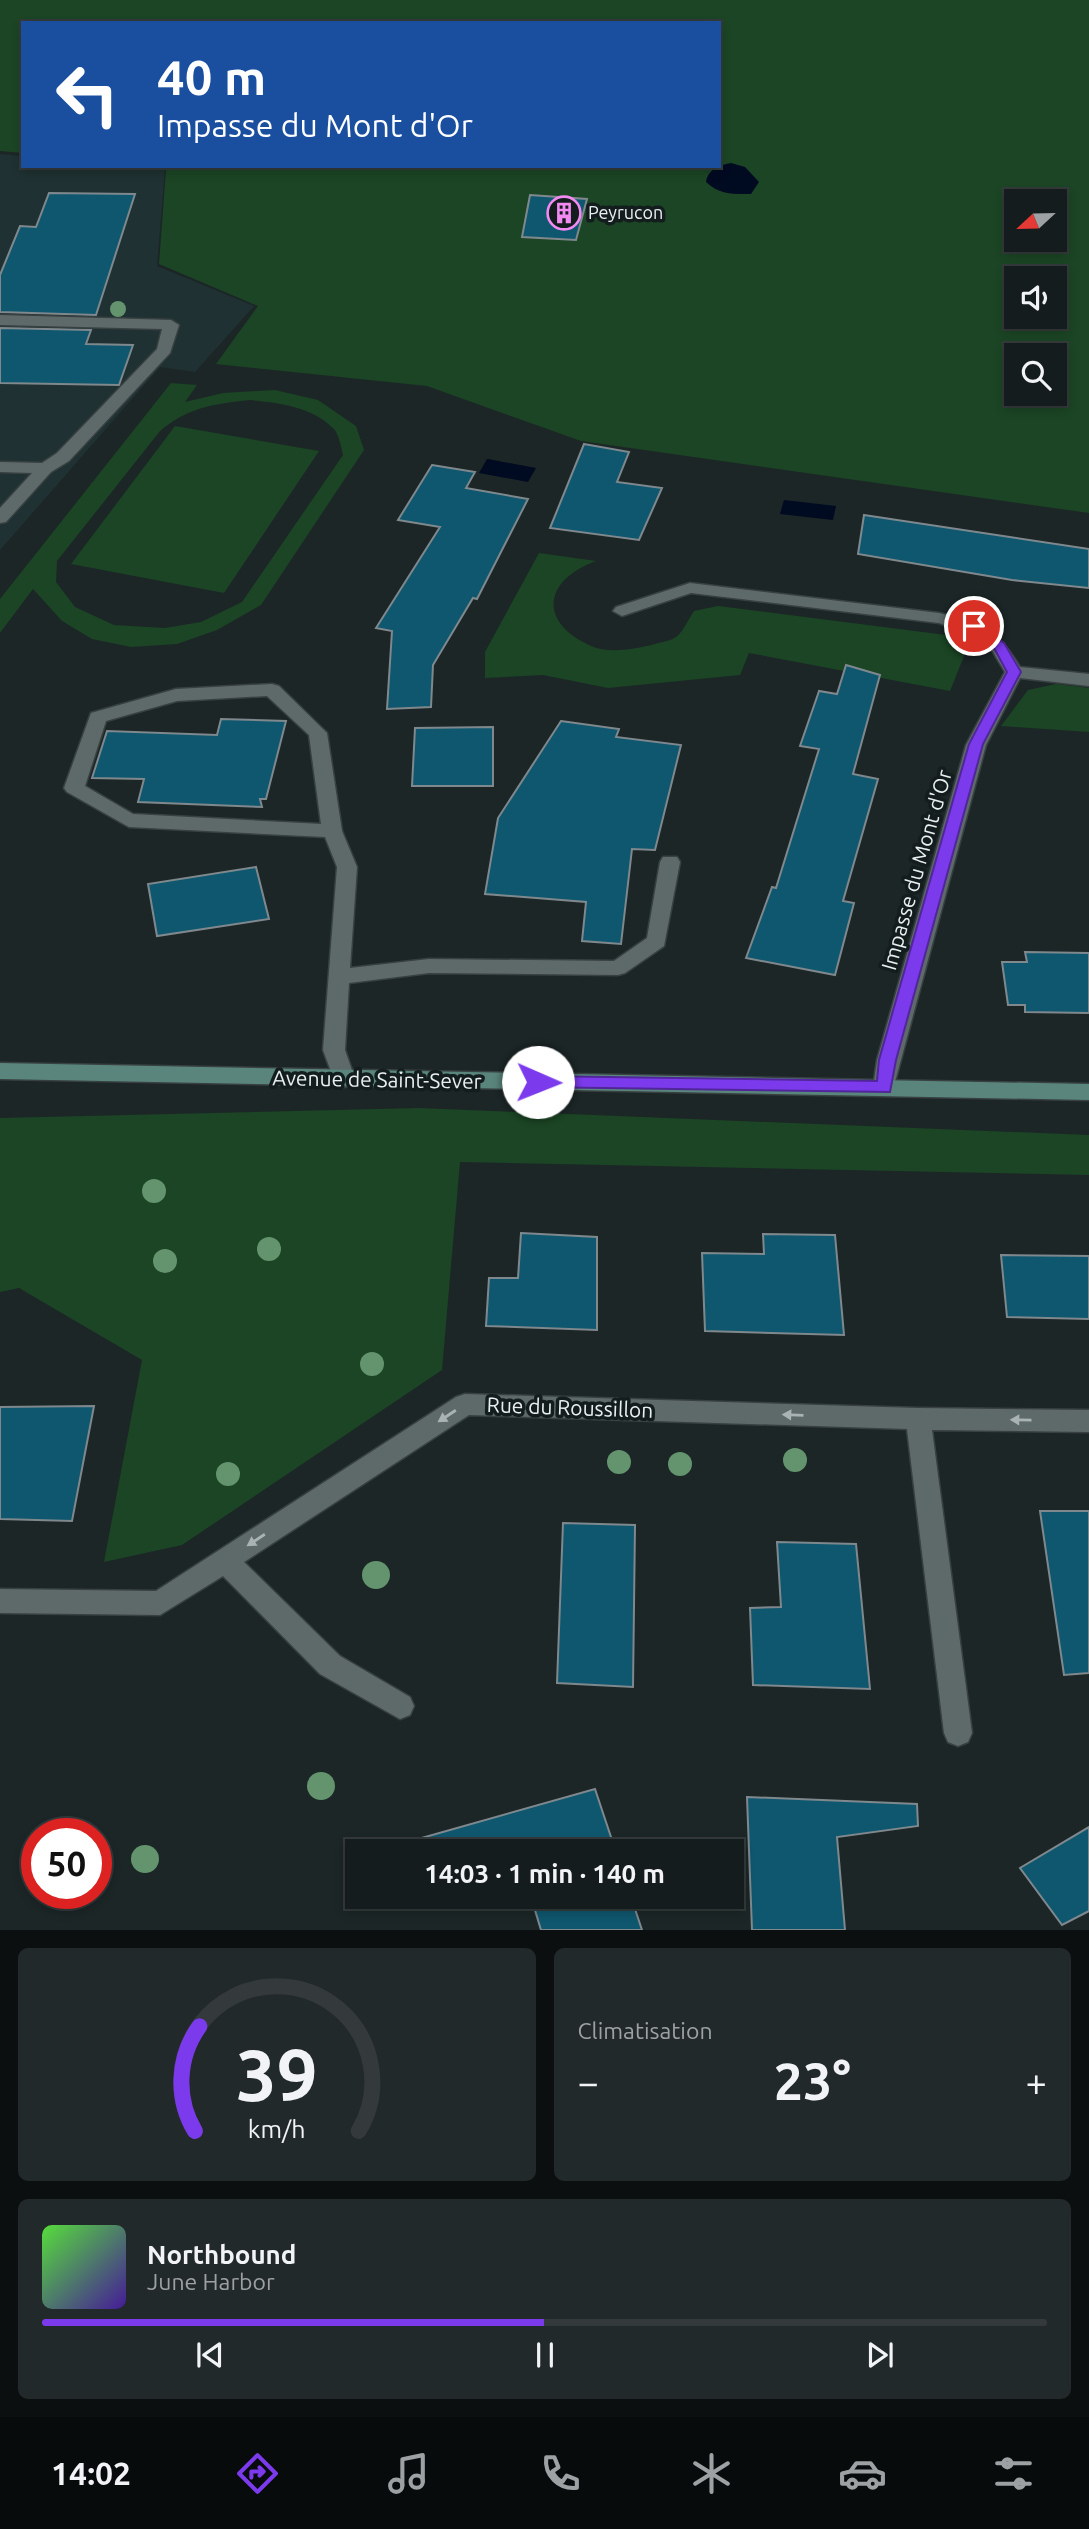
<!DOCTYPE html>
<html lang="fr">
<head>
<meta charset="utf-8">
<style>
  body { margin:0; font-family:Ubuntu,sans-serif; background:#22292a; color:#f1f3f6; height:100vh; display:flex; flex-direction:column; font-size:26px; white-space:nowrap }
  * { box-sizing:border-box; margin:0 }
  p { font-size:23px; color:#9da1a4 }
  .icon { flex:none; width:38px; height:38px; fill:none; stroke:currentColor; stroke-width:2; stroke-linecap:round; stroke-linejoin:round }
  .map { position:relative; height:1930px; overflow:hidden }
  .panel { display:flex; flex-direction:column; gap:18px; padding:18px; background:#0c0f10; flex:1 }
  .panel>* { flex:none }
  .top-card { position:absolute; left:21px; top:21px; width:700px; height:147px; border-radius:0px; box-shadow:0 4px 10px #0003,0 0 0 2px #343a3b; background:#1a4fa0; color:#fff; overflow:hidden }
  .needle { width:46px; rotate:248deg }
  .fabs { position:absolute; left:1004px; top:189px; display:grid; gap:14px }
  .fabs a { display:grid; place-items:center; width:63px; height:63px; border-radius:0px; background:#151c1d; box-shadow:0 4px 10px #0003,0 0 0 2px #343a3b; font-size:35px }
  .speed { position:absolute; left:21px; top:1818px; display:flex; gap:14px; font-size:35px; font-weight:700; text-align:center }
  .speed>* { display:grid; place-content:center; width:91px; height:91px; border-radius:50%; background:#151c1d; box-shadow:0 4px 10px #0003,0 0 0 2px #343a3b; line-height:1 }
  .speed .limit { border:10px solid #d22; background:#fff; color:#111 }
  .pin { position:absolute; display:grid; place-items:center; width:60px; height:60px; color:#fff; margin:-30px; border:4px solid #fff; border-radius:50%; box-shadow:0 2px 7px #0007 }
  .me { position:absolute; width:77px; margin:-38px; rotate:91deg; stroke-linejoin:round; filter:drop-shadow(0 0 5px #0008) }
  .turn { display:flex; align-items:center; gap:24px; height:147px; padding:0 21px; font-size:32px }
  .turn .icon { width:91px; height:91px; stroke-width:2.5 }
  .turn b { display:block; font-size:49px; line-height:60px }
  .big { font-size:52px; font-weight:700; line-height:1.1 }
  .panel .widget { flex:1; display:flex; flex-direction:column; justify-content:center; gap:10px; min-width:0; padding:0 24px; border-radius:10px; background:#22292a }
  .panel .dial { align-items:center; gap:0 }
  .dial svg { height:182px; overflow:visible; fill:none; stroke:#343a3b; stroke-width:7; stroke-linecap:round; text-anchor:middle }
  .dial text { fill:#f1f3f6; stroke:none }
  .song { display:flex; align-items:center; gap:21px }
  .cover { width:84px; height:84px; border-radius:10px; background:linear-gradient(135deg,hsl(110 70% 55%),hsl(260 70% 35%)) }
  .played { height:7px; border-radius:4px; background:linear-gradient(90deg,#7c3aed 50%,#343a3b 50%) }
  .keys { display:flex; justify-content:space-around; direction:ltr }
  .heat { display:flex; justify-content:space-between; align-items:center; font-size:38px; direction:ltr }
  .panel .tiles { flex:1; display:grid; gap:18px; grid-template-columns:1fr 1fr }
  .widget:last-child { grid-column:span 2 }
  .trip { position:absolute; left:345px; top:1839px; width:399px; height:70px; border-radius:0px; background:#151c1d; box-shadow:0 4px 10px #0003,0 0 0 2px #343a3b; font-weight:700; line-height:70px; text-align:center }
  .tab-bar { display:flex; height:112px; justify-content:space-around; align-items:center; background:#080b0c; color:#9da1a4 }
  .tab-bar .icon { width:49px; height:49px }
  .tab-bar .active { color:#7c3aed }
  .tab-bar b { font-size:32px; color:#f1f3f6 }
  .map>svg:first-child { display:block }
  .built { fill:#1f3132 }
  .green { fill:#1b4524; fill-rule:evenodd }
  .water { fill:#000a21 }
  .building { fill:#0f576e; stroke:#7e888d; stroke-width:2 }
  .lines { fill:none; stroke-linecap:round; stroke-linejoin:round }
  .lane-casing { stroke:#384041; stroke-width:3 }
  .street-casing { stroke:#384041; stroke-width:3 }
  .secondary-casing { stroke:#384041; stroke-width:3 }
  .lane { fill:#5e6a6a; fill-rule:evenodd }
  .street { fill:#5e6a6a; fill-rule:evenodd }
  .secondary { fill:#59857c; fill-rule:evenodd }
  .tree { fill:#63946e }
  .oneway { fill:#aab3b4 }
  .route { fill:#7c3aed; stroke:#51269a; stroke-width:2 }
  .labels { text-anchor:middle; stroke-width:7; stroke-linejoin:round; paint-order:stroke }
  .far-poi-label { font-size:18px; fill:#e9eff0; stroke:#131d1d; text-anchor:start }
  .street-label { font-size:21px; fill:#e9eff0; stroke:#131d1d }
</style>
</head>
<body>
<div class="map">
<svg width="1089" height="1931" viewBox="0 0 1089 1931">
  <rect width="100%" height="100%" fill="#1c2627"/>
  <!-- built -->
  <polygon class="built" points="0,154 23,156 23,166 131,166 165,169 157,266 254,306 195,372 160,367 0,550"/>
  <!-- green -->
  <g class="green">
    <path d="M0,0h1089v513l-508,-72 -154,-55 -211,-22 42,-58 -99,-42 7,-94 -29,-4h582v-143h-696v130l-23,-2zM1017,201h38v39h-38zM1017,278h38v39h-38zM1017,355h38v39h-38z"/>
    <path d="M171,383l26,2 -12,17 38,-9 52,-3 43,10 38,26 8,24 -103,155 -44,25 -40,14 -46,3 -39,-8 -30,-18 -29,-32 -33,44v-34zM250,400c28,3 62,6 84,29 5,6 7,18 9,26l-101,147 -41,20 -36,6 -51,-3 -39,-18 -19,-25 1,-21 103,-130c29,-24 53,-27 90,-31z"/>
    <polygon points="175,426 319,451 224,593 71,564"/>
    <path d="M539,553l57,8c-52,19 -59,61 -5,85 18,8 45,3 64,-2 6,-2 16,-3 21,-7 7,-5 13,-19 18,-26l24,-5 228,29 20,16 -16,40 -201,-38 -9,22 -132,13 -65,-13 -58,3v-26z"/>
    <polygon points="1056,684 1089,688 1089,732 1001,726 1028,690"/>
    <polygon points="418,1108 1089,1135 1089,1175 460,1162 442,1370 182,1545 104,1562 142,1360 19,1288 0,1292 0,1118"/>
  </g>
  <!-- water -->
  <g class="water">
    <path d="M731,163l14,4 14,15 -8,12c-18,0 -31,1 -45,-12 2,-13 14,-17 25,-19z"/>
    <polygon points="487,459 488,459 536,468 528,482 479,473"/>
    <polygon points="784,500 836,506 833,520 780,514"/>
  </g>
  <!-- building -->
  <g class="building">
    <polygon points="49,193 135,194 96,315 0,312 0,275 20,226 36,227"/>
    <polygon points="530,195 587,199 576,240 522,237"/>
    <polygon points="0,328 91,330 86,344 133,345 119,385 0,383"/>
    <polygon points="584,444 629,452 617,482 662,488 639,540 550,528"/>
    <polygon points="432,465 475,472 466,488 528,499 477,599 473,598 433,665 431,707 387,709 392,631 376,628 440,527 398,520"/>
    <polygon points="864,515 1089,549 1089,588 1012,580 858,554"/>
    <polygon points="846,665 880,675 853,774 878,779 843,901 854,903 835,975 746,958 772,887 776,888 819,749 800,746 818,694 819,691 837,694"/>
    <polygon points="221,719 286,721 266,799 260,799 262,807 138,802 144,779 92,778 107,731 217,735"/>
    <polygon points="561,721 619,729 616,737 681,745 655,850 632,849 621,944 582,941 586,902 485,894 498,818"/>
    <polygon points="493,727 493,786 412,786 415,728"/>
    <polygon points="256,867 269,919 157,936 148,884"/>
    <polygon points="1025,952 1089,953 1089,1013 1025,1012 1025,1005 1008,1005 1002,962 1027,962"/>
    <polygon points="521,1233 597,1237 597,1330 486,1326 489,1278 518,1278"/>
    <polygon points="763,1234 835,1235 844,1335 705,1331 702,1253 764,1254"/>
    <polygon points="1001,1255 1089,1256 1089,1319 1007,1317"/>
    <polygon points="94,1406 72,1521 0,1519 0,1407"/>
    <polygon points="1040,1511 1089,1511 1089,1673 1064,1675"/>
    <polygon points="563,1523 635,1525 633,1687 557,1683"/>
    <polygon points="777,1542 856,1544 870,1689 753,1685 750,1608 781,1607"/>
    <polygon points="595,1789 616,1852 420,1852 418,1839"/>
    <polygon points="747,1797 917,1804 918,1826 837,1837 845,1930 752,1930"/>
    <polygon points="1089,1827 1089,1911 1062,1925 1020,1868"/>
    <polygon points="531,1897 631,1897 642,1930 541,1930"/>
  </g>
  <g class="lines">
    <defs>
      <g id="lane">
        <polygon points="0,315 171,320 179,325 170,353 69,461 51,472 6,522 0,523 0,508 32,473 0,472 0,462 42,463 57,453 157,349 162,329 0,325"/>
        <path d="M272,684l7,2 48,47 15,98 15,36 -7,101 79,-9 185,2 33,-23 13,-76 3,-5h14l3,5 -16,84 -39,27 -7,2 -189,-2 -80,10 -4,67 10,29 -3,6 -8,2 -8,-2 -13,-35 14,-183 -12,-30 -196,-10 -62,-35 -3,-4 27,-75 85,-24zM267,696l42,39 12,89 -188,-10 -48,-28 21,-65 71,-20z"/>
      </g>
      <g id="street">
        <path d="M690,583l249,30c41,10 59,17 81,54l69,7v12l-69,-8 -34,67 -94,348 -8,2 -8,-2 -3,-6 4,-27 89,-315 39,-73 -12,-20 -15,-14 -39,-15 -248,-30 -69,23 -9,-5 3,-4z"/>
        <polygon points="465,1394 918,1408 1089,1410 1089,1432 932,1430 972,1733 968,1742 958,1746 948,1742 944,1733 907,1429 469,1415 244,1562 340,1656 410,1697 414,1706 410,1715 400,1719 320,1674 223,1576 160,1615 0,1613 0,1589 156,1591 456,1397"/>
      </g>
      <polygon id="secondary" points="0,1063 1089,1084 1089,1100 0,1079"/>
    </defs>
    <!-- lane casing -->
    <use href="#lane" class="lane-casing"/>
    <!-- street casing -->
    <use href="#street" class="street-casing"/>
    <!-- secondary casing -->
    <use href="#secondary" class="secondary-casing"/>
    <!-- lane -->
    <use href="#lane" class="lane"/>
    <!-- street -->
    <use href="#street" class="street"/>
    <!-- secondary -->
    <use href="#secondary" class="secondary"/>
  </g>
  <!-- trees -->
  <g class="tree">
    <circle cx="118" cy="309" r="8"/>
    <circle cx="154" cy="1191" r="12"/>
    <circle cx="269" cy="1249" r="12"/>
    <circle cx="165" cy="1261" r="12"/>
    <circle cx="372" cy="1364" r="12"/>
    <circle cx="795" cy="1460" r="12"/>
    <circle cx="619" cy="1462" r="12"/>
    <circle cx="680" cy="1464" r="12"/>
    <circle cx="228" cy="1474" r="12"/>
    <circle cx="376" cy="1575" r="14"/>
    <circle cx="321" cy="1786" r="14"/>
    <circle cx="145" cy="1859" r="14"/>
  </g>
  <!-- one-way arrows -->
  <defs><path id="oneway-solid" d="M-6-.8H1V-3.2L6.5 0L1 3.2V.8H-6Z" transform="scale(1.75)"/></defs>
  <g class="oneway">
    <use href="#oneway-solid" transform="translate(793 1415) rotate(-178)"/>
    <use href="#oneway-solid" transform="translate(447 1416) rotate(147)"/>
    <use href="#oneway-solid" transform="translate(1021 1420) rotate(-179)"/>
    <use href="#oneway-solid" transform="translate(256 1540) rotate(147)"/>
  </g>
  <!-- route -->
  <polygon class="route" points="974,622 1004,643 1021,672 983,744 896,1060 890,1092 532,1087 530,1082 538,1076 877,1081 879,1060 969,744 1007,672 994,648 967,626"/>
  <!-- icons -->
  <defs>
    <symbol id="building-ring" viewBox="-11 -11 22 22"><circle r="9.5" fill="#131d1d" stroke="#f28af2" stroke-width="1.5"/><path d="M-4-6H4V6H1V3H-1V6H-4ZM-2.5-4.3h1.7v1.8h-1.7ZM.8-4.3h1.7v1.8H.8ZM-2.5-1h1.7V.8h-1.7ZM.8-1h1.7V.8H.8Z" fill="#f28af2"/></symbol>
  </defs>
  <g fill-rule="evenodd">
    <use href="#building-ring" x="545" y="194" width="38" height="38"/>
  </g>
  <g class="labels">
    <!-- far-poi labels -->
    <g class="far-poi-label">
      <text x="588" y="219">Peyrucon</text>
    </g>
    <!-- street labels -->
    <g class="street-label">
      <text transform="translate(917 870) rotate(-74)" y="7">Impasse du Mont d'Or</text>
      <text transform="translate(377 1080) rotate(1)" y="7">Avenue de Saint-Sever</text>
      <text transform="translate(570 1408) rotate(2)" y="7">Rue du Roussillon</text>
    </g>
  </g>
</svg>
<div class="fabs">
<a><svg class="needle" viewBox="-14 -14 28 28"><path d="M0-13l5 13h-10z" fill="#e53935"/><path d="M0 13l5-13h-10z" fill="#9da1a4"/></svg></a>
<a><svg class="icon" aria-label="sound" viewBox="0 0 24 24"><path d="M4 9h4l5-4v14l-5-4H4zM17 9q2 3 0 6"/></svg></a>
<a><svg class="icon" aria-label="search" viewBox="0 0 24 24"><circle cx="10" cy="10" r="6"/><path d="M15 15l6 6"/></svg></a>
</div>
<div class="speed"><div class="limit">50</div></div>
<div class="pin" style="left:974px;top:626px;background:#d93025"><svg class="icon" aria-label="arrive" viewBox="0 0 24 24"><path d="M6 21V4h12l-3 4 3 4H6"/></svg></div>
<svg class="me" style="left:538px;top:1082px" viewBox="-20 -20 40 40"><circle r="19" fill="#fff"/><path d="M0-13L10 11 0 6-10 11z" fill="#7c3aed"/></svg>
<div class="trip">14:03 · 1 min · 140 m</div>
<div class="top-card">
<div class="turn"><svg class="icon" aria-label="left" viewBox="0 0 24 24"><path d="M17 20v-9H6M10 6l-5 5 5 5"/></svg><div><b>40 m</b>Impasse du Mont d'Or</div></div>
</div>
</div>
<section class="panel">
<div class="tiles">
<div class="widget dial"><svg viewBox="0 0 100 80">
<path d="M14 69A42 42 0 1 1 86 69"/>
<path d="M14 69A42 42 0 0 1 16 23" stroke="#7c3aed"/>
<text x="50" y="56" font-size="32" font-weight="700">39</text>
<text x="50" y="72" font-size="11">km/h</text>
</svg></div>
<div class="widget"><p>Climatisation</p>
<div class="heat"><a>−</a><b class="big">23°</b><a>+</a></div>
</div>
<div class="widget">
<div class="song"><i class="cover"></i><div><b>Northbound</b><p>June Harbor</p></div></div>
<div class="played"></div>
<div class="keys"><svg class="icon" aria-label="previous" viewBox="0 0 24 24"><path d="M18 5L8 12l10 7zM5 5v14"/></svg><svg class="icon" aria-label="pause" viewBox="0 0 24 24"><path d="M8 5v14M16 5v14"/></svg><svg class="icon" aria-label="next" viewBox="0 0 24 24"><path d="M6 5l10 7-10 7zM19 5v14"/></svg></div>
</div>
</div>
</section>
<nav class="tab-bar">
<b>14:02</b>
<svg class="icon active" aria-label="directions" viewBox="0 0 24 24"><path d="M12 3l9 9-9 9-9-9zM9 14v-3h6M13 9l2 2-2 2"/></svg>
<svg class="icon" aria-label="music" viewBox="0 0 24 24"><path d="M9 18V5l10-2v13"/><circle cx="6" cy="18" r="3"/><circle cx="16" cy="16" r="3"/></svg>
<svg class="icon" aria-label="phone" viewBox="0 0 24 24"><path d="M5 4h4l2 5-3 2q2 4 5 5l2-3 5 2v4C11 20 4 13 5 4z"/></svg>
<svg class="icon" aria-label="climate" viewBox="0 0 24 24"><path d="M12 3v18M4 7l16 10M4 17L20 7"/></svg>
<svg class="icon" aria-label="car" viewBox="0 0 24 24"><path d="M5 17H2v-5l4-1 3-4h7l3 4 3 1v5h-3M9 17h6M6 11h13"/><circle cx="7" cy="17" r="2"/><circle cx="17" cy="17" r="2"/></svg>
<svg class="icon" aria-label="filters" viewBox="0 0 24 24"><path d="M4 7h16M4 17h16"/><circle cx="9" cy="7" r="2"/><circle cx="15" cy="17" r="2"/></svg>
</nav>
</body>
</html>
